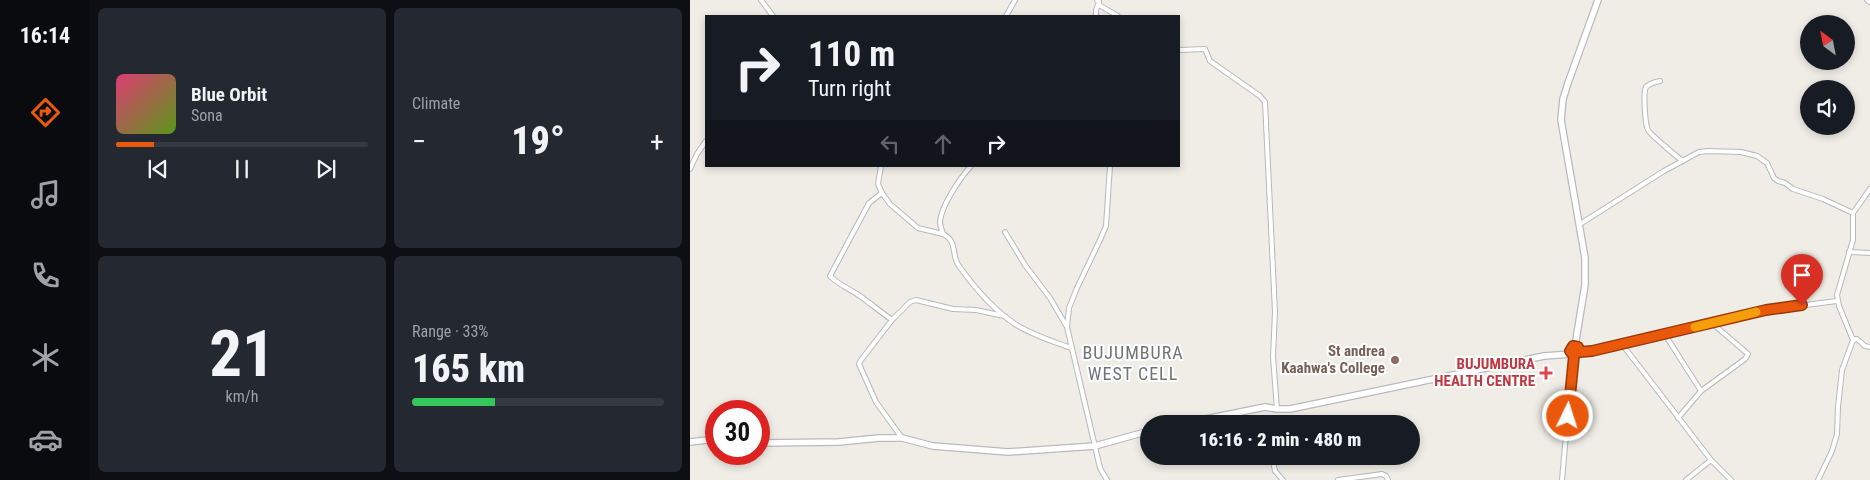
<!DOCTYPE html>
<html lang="en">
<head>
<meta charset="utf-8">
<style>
  body { margin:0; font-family:"Roboto Condensed",sans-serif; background:#242831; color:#f1f3f6; height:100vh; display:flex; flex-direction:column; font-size:19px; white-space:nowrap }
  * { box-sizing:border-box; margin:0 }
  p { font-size:16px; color:#9ea1a6 }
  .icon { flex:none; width:28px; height:28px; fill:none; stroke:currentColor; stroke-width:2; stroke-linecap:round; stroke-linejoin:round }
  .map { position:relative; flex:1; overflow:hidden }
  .sheet { display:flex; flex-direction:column; gap:8px; padding:8px; background:#0d0f14; width:600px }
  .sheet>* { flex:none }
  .guide { position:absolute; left:15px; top:15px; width:475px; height:152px; border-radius:0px; box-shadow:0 2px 8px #0003; background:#171b24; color:#f1f3f6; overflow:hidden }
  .needle { width:32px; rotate:328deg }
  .buttons { position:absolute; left:1110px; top:15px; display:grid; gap:10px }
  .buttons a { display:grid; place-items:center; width:55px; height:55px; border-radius:50%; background:#171b24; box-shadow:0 2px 8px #0003; font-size:25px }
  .speed { position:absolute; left:15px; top:400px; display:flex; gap:10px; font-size:25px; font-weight:700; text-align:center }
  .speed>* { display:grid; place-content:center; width:65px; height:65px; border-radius:50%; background:#171b24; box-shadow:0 2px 8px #0003; line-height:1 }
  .speed .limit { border:8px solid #d22; background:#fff; color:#111 }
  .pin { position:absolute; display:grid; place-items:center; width:42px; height:42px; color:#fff; margin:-51px -21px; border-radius:50% 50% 50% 0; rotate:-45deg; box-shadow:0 0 5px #0007 }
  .pin .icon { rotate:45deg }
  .me { position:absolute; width:55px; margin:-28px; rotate:4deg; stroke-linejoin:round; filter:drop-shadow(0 0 4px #0008) }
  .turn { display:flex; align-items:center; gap:18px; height:105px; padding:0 20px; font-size:22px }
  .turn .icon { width:65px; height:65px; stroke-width:2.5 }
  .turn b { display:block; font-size:35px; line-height:42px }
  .lanes { display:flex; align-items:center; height:48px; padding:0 20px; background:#0003; justify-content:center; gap:25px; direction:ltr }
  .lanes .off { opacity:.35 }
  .big { font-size:38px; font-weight:800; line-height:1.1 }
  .sheet .tile { flex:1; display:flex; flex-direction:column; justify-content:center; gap:8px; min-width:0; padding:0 18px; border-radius:8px; background:#242831 }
  .sheet .dial { align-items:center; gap:0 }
  .dial b { font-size:65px; line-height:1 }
  .song { display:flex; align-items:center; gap:15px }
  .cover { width:60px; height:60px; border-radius:8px; background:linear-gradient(135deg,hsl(340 70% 55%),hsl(90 70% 35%)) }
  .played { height:5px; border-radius:2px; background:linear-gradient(90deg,#ea580c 15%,#363941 15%) }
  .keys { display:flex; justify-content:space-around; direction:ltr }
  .heat { display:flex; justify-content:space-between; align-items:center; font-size:28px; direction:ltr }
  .charge { height:8px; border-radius:4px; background:linear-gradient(90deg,#34c759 33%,#363941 0) }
  .sheet .tiles { flex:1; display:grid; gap:8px; grid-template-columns:repeat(2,1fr) }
  .trip { position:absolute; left:450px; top:415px; width:280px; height:50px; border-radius:25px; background:#171b24; box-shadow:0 2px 8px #0003; font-weight:800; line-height:50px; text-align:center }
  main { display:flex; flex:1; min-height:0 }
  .menu { display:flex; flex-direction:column; width:90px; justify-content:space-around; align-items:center; background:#090b0e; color:#9ea1a6 }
  .menu .icon { width:35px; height:35px }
  .menu .selected { color:#ea580c }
  .menu b { font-size:22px; color:#f1f3f6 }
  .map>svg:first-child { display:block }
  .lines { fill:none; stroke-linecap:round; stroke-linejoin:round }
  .street-casing { stroke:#b6b9bc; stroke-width:6 }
  .secondary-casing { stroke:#b7bbbf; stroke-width:8 }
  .street { stroke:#fff; stroke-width:4 }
  .secondary { stroke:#fff; stroke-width:5.5 }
  .route-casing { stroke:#983908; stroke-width:12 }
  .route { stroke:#ea580c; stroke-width:9 }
  .slow { stroke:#f59e0b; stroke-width:9 }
  .education-dot { fill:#8d6e63; stroke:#fff; stroke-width:2 }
  .health-dot { fill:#e0444e; stroke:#fff; stroke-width:2 }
  .labels { text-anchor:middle; stroke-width:4; stroke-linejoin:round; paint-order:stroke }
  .education-label { font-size:15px; font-weight:bold; fill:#785e54; stroke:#fff; text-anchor:end }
  .health-label { font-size:15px; font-weight:bold; fill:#be3a42; stroke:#fff; text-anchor:end }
  .quarter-label { font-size:18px; letter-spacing:1px; fill:#6e7478; stroke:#fff }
</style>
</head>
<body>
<main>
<nav class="menu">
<b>16:14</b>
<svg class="icon selected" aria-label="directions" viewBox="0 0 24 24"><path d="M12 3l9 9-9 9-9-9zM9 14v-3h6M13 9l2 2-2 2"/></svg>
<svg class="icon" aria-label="music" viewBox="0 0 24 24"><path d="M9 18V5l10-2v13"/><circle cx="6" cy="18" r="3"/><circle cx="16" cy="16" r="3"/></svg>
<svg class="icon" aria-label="phone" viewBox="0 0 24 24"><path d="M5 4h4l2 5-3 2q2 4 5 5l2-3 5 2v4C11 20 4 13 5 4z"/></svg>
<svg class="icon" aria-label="climate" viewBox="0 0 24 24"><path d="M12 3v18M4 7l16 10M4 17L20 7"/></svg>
<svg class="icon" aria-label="car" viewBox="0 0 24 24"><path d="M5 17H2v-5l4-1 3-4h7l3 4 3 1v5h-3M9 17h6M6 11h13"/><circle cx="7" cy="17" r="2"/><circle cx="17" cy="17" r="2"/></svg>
</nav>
<section class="sheet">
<div class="tiles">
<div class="tile">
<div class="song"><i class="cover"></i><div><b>Blue Orbit</b><p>Sona</p></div></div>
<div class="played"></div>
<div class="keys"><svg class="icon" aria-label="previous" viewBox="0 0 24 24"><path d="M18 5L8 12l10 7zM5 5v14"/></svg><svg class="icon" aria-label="pause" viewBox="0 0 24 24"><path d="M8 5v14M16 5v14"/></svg><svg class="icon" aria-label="next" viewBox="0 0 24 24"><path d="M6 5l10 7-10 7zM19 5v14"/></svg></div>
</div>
<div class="tile"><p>Climate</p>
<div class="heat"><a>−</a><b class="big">19°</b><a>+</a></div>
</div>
<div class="tile dial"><b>21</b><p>km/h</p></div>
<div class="tile"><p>Range · 33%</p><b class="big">165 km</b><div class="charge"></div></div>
</div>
</section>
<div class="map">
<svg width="1180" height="480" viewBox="0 0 1180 480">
  <rect width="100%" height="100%" fill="#f0ede6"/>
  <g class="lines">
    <defs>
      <g id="street">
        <polyline points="71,0 83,16"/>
        <polyline points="1177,0 1180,2"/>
        <polyline points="409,2 409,5 428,16"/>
        <polyline points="316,16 325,0"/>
        <polyline points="406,16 406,10 409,2 407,0"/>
        <polyline points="489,50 515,49 520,61 570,96 575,102 585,312 583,357 587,409"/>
        <path d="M970,81c-5,1 -10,2 -14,6 -3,5 -1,37 2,43 3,5 29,27 35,31"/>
        <polyline points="191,166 188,184 192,193 200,204 228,228 253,234"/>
        <path d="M281,166c-11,12 -30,40 -31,56 0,4 2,8 3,12 15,7 8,22 16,32 15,21 35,44 56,58 17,11 37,17 56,24"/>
        <polyline points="0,169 7,154 16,141"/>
        <path d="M192,193l-13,10 -39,73c9,9 20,13 30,20 11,8 21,16 32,24"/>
        <polyline points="890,224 974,171 1009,152 1018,151 1051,152 1067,156 1077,163 1084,178 1088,181 1095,183 1103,189 1133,199 1163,213"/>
        <polyline points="315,232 335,265 360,298 377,327"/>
        <polyline points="1159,252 1180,253"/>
        <polyline points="974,333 1011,391"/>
        <polyline points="1163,340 1167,339 1175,346 1180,347"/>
        <polyline points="929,346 1076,310 1147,301"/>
        <path d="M890,352c14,-1 31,-11 45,-4l86,112 -25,20"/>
        <polyline points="988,418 1011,391 1055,359 1058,354 1022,323"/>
        <polyline points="212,438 186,402 169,364 171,360 202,320 220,302 226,300 263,309 286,310 314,316"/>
        <polyline points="582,456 585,471 593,480"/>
        <polyline points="1021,460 1041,480"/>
        <polyline points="417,480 410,468 377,327 379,308 387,288 410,240 416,226 420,166"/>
        <polyline points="648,480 692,474 696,476 698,480"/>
        <polyline points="872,480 881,378 884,356"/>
        <polyline points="1128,480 1142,451 1147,434 1148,407 1152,370 1163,340 1149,306 1147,295 1163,240 1163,213 1180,189"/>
      </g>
      <g id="secondary">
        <polyline points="885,346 895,285 895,258 871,120 873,99 878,83 908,0"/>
        <circle cx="885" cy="351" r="5"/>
        <polyline points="491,424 575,407 587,409 600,409 854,356 881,354"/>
        <polyline points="0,442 26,439"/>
        <polyline points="69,443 149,442 189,438 212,438 243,446 318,452 405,446 459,431"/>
      </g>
    </defs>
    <!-- street casing -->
    <use href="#street" class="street-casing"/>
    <!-- secondary casing -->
    <use href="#secondary" class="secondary-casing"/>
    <!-- street -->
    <use href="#street" class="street"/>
    <!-- secondary -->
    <use href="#secondary" class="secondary"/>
  </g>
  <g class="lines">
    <defs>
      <polyline id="route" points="878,416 884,356 880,351 883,346 888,347 890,352 902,351 1076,310 1112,305"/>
    </defs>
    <!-- route casing -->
    <use href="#route" class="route-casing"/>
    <!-- route -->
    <use href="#route" class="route"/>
    <!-- slow -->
    <polyline class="slow" points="1005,327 1066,312"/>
  </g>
  <!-- markers -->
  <circle class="education-dot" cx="705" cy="360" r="5"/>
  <path class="health-dot" d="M853.5 365.5h5v5h5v5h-5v5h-5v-5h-5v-5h5z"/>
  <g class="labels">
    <!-- education labels -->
    <g class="education-label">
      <text x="695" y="356">St andrea<tspan x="695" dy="17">Kaahwa's College</tspan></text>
    </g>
    <!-- health labels -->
    <g class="health-label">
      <text x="845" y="369">BUJUMBURA<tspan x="845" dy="17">HEALTH CENTRE</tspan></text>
    </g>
    <!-- quarter labels -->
    <g class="quarter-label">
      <text x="443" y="359">BUJUMBURA<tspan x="443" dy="21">WEST CELL</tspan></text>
    </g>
  </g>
</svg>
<div class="buttons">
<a><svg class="needle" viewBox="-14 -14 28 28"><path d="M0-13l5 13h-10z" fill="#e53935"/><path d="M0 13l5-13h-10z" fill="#9ea1a6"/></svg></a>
<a><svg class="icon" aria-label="sound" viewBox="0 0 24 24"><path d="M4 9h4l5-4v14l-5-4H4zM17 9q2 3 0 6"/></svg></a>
</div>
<div class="speed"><div class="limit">30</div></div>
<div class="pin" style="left:1112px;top:305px;background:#d93025"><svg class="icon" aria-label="arrive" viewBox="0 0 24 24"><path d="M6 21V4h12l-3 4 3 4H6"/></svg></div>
<svg class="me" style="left:878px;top:416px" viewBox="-20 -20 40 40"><circle r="17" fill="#ea580c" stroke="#fff" stroke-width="3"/><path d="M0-11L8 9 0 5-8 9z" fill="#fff"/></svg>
<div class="trip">16:16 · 2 min · 480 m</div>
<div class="guide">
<div class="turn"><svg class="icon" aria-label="right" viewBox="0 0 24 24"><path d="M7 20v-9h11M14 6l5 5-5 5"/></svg><div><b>110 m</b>Turn right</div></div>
<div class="lanes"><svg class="icon off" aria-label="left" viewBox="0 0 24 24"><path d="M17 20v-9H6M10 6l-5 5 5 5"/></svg><svg class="icon off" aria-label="ahead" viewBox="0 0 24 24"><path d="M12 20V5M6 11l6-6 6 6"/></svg><svg class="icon" aria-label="right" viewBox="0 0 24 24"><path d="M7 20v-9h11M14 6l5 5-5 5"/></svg></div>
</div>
</div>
</main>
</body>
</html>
